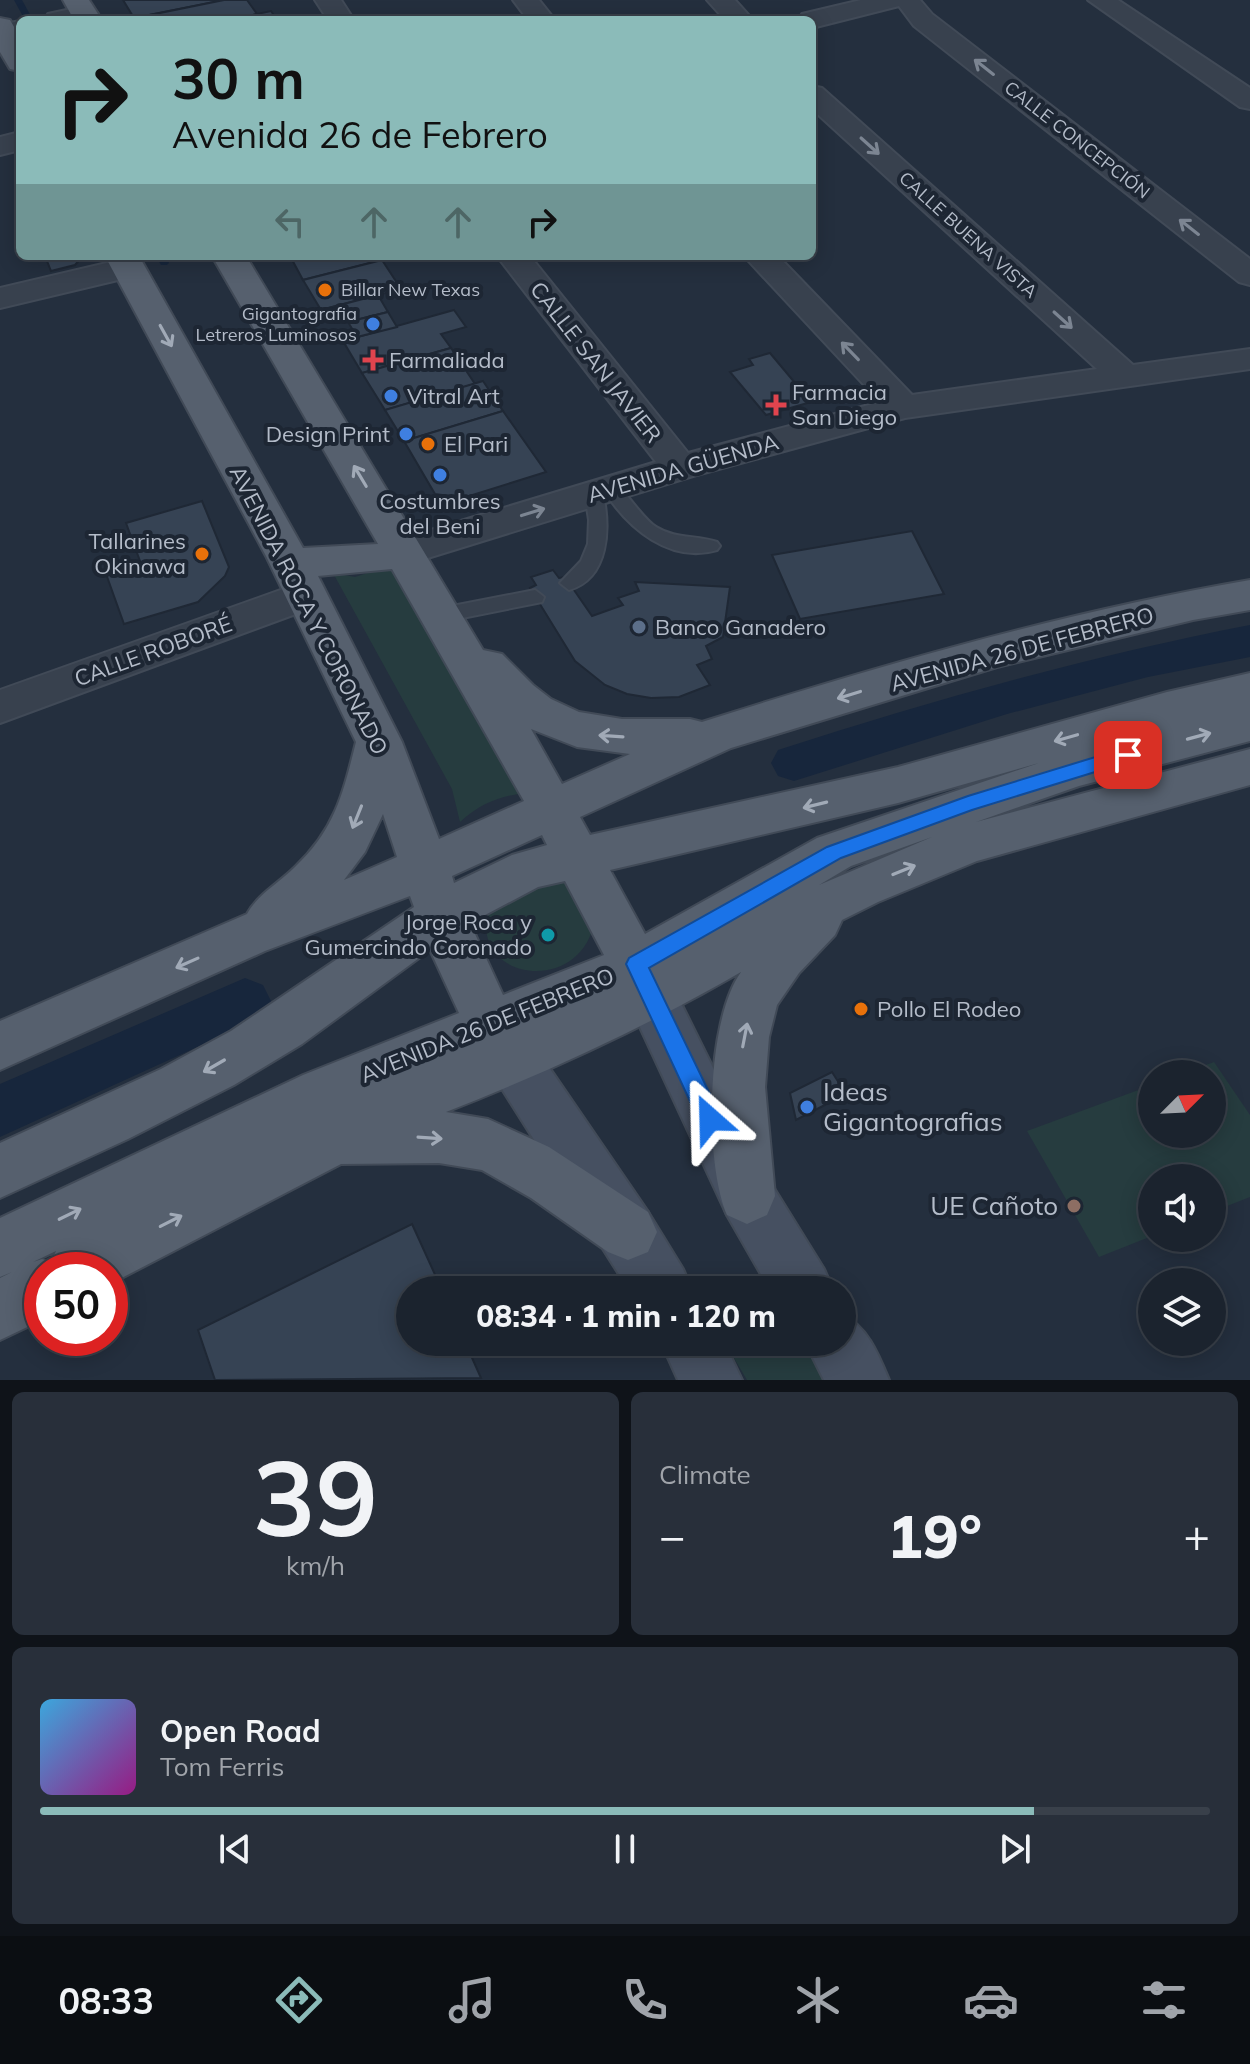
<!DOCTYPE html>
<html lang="en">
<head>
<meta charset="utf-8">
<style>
  body { margin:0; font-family:Mulish,sans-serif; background:#282f3a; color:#f1f3f6; height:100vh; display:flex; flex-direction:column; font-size:30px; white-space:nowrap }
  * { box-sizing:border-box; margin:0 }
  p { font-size:26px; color:#a0a4aa }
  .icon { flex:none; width:44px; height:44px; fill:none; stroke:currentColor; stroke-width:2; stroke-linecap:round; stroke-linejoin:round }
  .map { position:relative; height:1380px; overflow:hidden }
  .side { display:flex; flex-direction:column; gap:12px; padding:12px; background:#0f1319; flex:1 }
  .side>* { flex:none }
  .top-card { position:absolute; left:16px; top:16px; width:800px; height:244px; border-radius:12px; box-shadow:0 4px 20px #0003,0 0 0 2px #39404a; background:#8bbbb9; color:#111; overflow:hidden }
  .needle { width:52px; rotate:66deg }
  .buttons { position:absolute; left:1138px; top:1060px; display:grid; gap:16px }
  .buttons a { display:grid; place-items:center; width:88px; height:88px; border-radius:50%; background:#1b232e; box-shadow:0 4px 20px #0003,0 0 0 2px #39404a; font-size:40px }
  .speed { position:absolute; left:24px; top:1252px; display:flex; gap:16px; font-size:40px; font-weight:700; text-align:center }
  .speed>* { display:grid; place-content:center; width:104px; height:104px; border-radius:50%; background:#1b232e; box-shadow:0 4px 20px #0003,0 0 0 2px #39404a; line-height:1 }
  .speed .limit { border:12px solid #d22; background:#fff; color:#111 }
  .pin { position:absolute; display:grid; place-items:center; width:68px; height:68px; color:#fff; margin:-34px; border-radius:16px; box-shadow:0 4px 12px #0006 }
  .me { position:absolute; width:88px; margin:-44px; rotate:335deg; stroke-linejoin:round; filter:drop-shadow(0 0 6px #0008) }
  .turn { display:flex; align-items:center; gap:28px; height:168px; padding:0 24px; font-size:36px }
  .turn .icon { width:104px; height:104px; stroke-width:2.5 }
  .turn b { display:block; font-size:56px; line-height:68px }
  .lanes { display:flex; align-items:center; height:76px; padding:0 24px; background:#0003; justify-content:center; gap:40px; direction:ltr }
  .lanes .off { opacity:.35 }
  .big { font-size:60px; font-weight:800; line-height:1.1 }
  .side .widget { flex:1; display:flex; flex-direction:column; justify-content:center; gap:12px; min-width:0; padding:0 28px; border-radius:12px; background:#282f3a }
  .side .dial { align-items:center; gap:0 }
  .dial b { font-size:104px; line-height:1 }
  .song { display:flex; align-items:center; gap:24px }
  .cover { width:96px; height:96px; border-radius:12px; background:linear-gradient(135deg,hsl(200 70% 55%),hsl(310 70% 35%)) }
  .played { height:8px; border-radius:4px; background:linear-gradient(90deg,#8bbbb9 85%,#39404a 85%) }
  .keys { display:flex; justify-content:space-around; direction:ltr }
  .heat { display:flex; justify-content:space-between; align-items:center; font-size:44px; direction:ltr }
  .side .tiles { flex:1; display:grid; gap:12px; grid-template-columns:1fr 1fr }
  .widget:last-child { grid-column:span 2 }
  .trip { position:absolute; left:396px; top:1276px; width:460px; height:80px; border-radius:40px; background:#1b232e; box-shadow:0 4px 20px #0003,0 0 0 2px #39404a; font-weight:800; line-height:80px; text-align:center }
  .menu { display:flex; height:128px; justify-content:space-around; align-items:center; background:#0b0e12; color:#a0a4aa }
  .menu .icon { width:56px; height:56px }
  .menu .active { color:#8bbbb9 }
  .menu b { font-size:36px; color:#f1f3f6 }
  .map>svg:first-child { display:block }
  .green { fill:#263c3f }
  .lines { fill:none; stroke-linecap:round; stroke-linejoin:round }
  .stream { fill:#17263c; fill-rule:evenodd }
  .canal { fill:#17263c; fill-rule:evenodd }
  .building { fill:#364354; stroke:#1f2835; stroke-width:2 }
  .service-casing { stroke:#414a57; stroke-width:4 }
  .minor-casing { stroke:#414a57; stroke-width:4 }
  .secondary-casing { stroke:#414a57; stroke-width:4 }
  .primary-casing { stroke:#414a57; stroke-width:4 }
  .service { fill:#38414e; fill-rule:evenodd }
  .minor { fill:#38414e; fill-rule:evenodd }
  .secondary { fill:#465061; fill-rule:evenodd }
  .primary { fill:#56606e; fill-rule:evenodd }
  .oneway { stroke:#7c8592 }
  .oneway2 { stroke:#a1aab7 }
  .route { fill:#1a73e8; stroke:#114b97; stroke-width:2 }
  .food-dot { fill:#e8710a; stroke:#1d2633; stroke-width:3 }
  .shop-dot { fill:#3f7fe0; stroke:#1d2633; stroke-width:3 }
  .health-dot { fill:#e0444e; stroke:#1d2633; stroke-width:3 }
  .service-dot { fill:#5c6f8a; stroke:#1d2633; stroke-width:3 }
  .culture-dot { fill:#0f9aa8; stroke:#1d2633; stroke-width:3 }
  .education-dot { fill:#8d6e63; stroke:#1d2633; stroke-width:3 }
  .labels { text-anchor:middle; stroke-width:8; stroke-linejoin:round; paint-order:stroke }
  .far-street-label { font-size:18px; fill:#b4bcc9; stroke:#1d2633 }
  .far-poi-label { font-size:18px; fill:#b4bcc9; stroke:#1d2633; text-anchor:start }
  .poi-label { font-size:22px; fill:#b4bcc9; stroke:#1d2633; text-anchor:start }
  .street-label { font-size:22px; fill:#b4bcc9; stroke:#1d2633 }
  .near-poi-label { font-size:26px; fill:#b4bcc9; stroke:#1d2633; text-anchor:start }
</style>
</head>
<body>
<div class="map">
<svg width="1250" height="1380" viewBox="0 0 1250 1380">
  <rect width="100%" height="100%" fill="#242f3e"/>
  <!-- green -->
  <g class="green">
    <path d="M389,566l117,206 18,21c-27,4 -44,11 -64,29l-8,-33 -119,-216 22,4z"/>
    <path d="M550,877l16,5 29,37c-13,80 -132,62 -105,-15z"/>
    <polygon points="1214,1062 1250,1115 1250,1197 1212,1212 1212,1178 1152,1178 1152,1236 1099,1257 1027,1131 1152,1085 1152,1134 1212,1134 1212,1074 1181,1074"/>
    <polygon points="728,1342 815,1342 838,1380 747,1380 728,1348"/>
  </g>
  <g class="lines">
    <!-- stream -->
    <g class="stream">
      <polygon points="14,0 22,0 33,20 25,20"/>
      <polygon points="156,256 166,256 169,263 167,265 161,265"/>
    </g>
    <!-- canal -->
    <g class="canal">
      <path d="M1250,625v32l-102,20 -141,37 -213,67 -16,-5 -7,-13 7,-13c155,-50 312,-94 472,-125z"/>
      <polygon points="245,978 263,985 271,1001 263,1017 0,1137 0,1084"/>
    </g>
  </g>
  <!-- building -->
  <g class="building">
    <polygon points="123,0 224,0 134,18"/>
    <polygon points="224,0 247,0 257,14 230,20 153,20 150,15"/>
    <polygon points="271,11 277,20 230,20 257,14"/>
    <polygon points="45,256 83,256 75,265 51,271"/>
    <polygon points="290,256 380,256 382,260 303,280"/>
    <polygon points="382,260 401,289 321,310 303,280"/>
    <polygon points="378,295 388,312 348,322 345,316 327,321 321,310"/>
    <polygon points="454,310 466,327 441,334 451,348 362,373 343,341"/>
    <polygon points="388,312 397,327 357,337 348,322"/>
    <polygon points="451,348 475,384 385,410 362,373"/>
    <polygon points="770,353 811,402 766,415 730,372 753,365 749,359"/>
    <polygon points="483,381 503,411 404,441 385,410"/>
    <polygon points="503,411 546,472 463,498 435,494 404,441"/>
    <polygon points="202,501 229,567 225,576 198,602 124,624 105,571 140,561 126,523"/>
    <polygon points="912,531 944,594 800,619 772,555"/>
    <polygon points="553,570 559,578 565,577 592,616 623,605 618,598 639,591 635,582 730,587 723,637 706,646 712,659 697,665 710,685 679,697 651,698 627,694 605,685 575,661 530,588 536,585 531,577"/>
    <polygon points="832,1072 846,1094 796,1120 790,1093"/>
    <polygon points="412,1224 442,1290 410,1290 410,1342 465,1342 481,1378 215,1380 198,1330"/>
  </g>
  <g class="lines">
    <defs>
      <g id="service">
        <path d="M611,482c13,4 29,35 45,45 19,12 40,8 61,15l3,4 -3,4c-47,14 -89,-22 -112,-58l-3,-4z"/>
        <path d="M594,488l9,6c7,33 7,84 -34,96l-9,-7 21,-22 7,-17 1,-24 -4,-26z"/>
        <polygon points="535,590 544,597 542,602 442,622 432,615 442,608"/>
      </g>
      <g id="minor">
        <polygon points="315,0 341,0 354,20 328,20"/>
        <polygon points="513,0 539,0 555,20 528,20"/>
        <polygon points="707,0 735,0 753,20 725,20"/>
        <polygon points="861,0 920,0 932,14 1250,259 1250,285 1239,282 914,26 899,6 812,28 812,20 798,20 802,14"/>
        <polygon points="1088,0 1118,0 1250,88 1250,109 1240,107"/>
        <polygon points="85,6 94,9 98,14 94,19 44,20 48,14"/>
        <polygon points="20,21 20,37 0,41 0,25"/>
        <polygon points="812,86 822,88 1133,365 1250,349 1250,369 905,418 693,476 405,565 391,562 386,552 391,542 656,462 497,256 530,256 688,453 880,402 744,256 778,256 912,395 1097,369 812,109"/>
        <polygon points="20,132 20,150 0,155 0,137"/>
        <polygon points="128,258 139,261 144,268 139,275 0,308 0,288"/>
        <polygon points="306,581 320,585 326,595 320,605 0,723 0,690"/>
      </g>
      <g id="secondary">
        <polygon points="652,974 670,981 767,1177 824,1269 833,1290 770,1290 727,1215 626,997 634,981"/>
        <polygon points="514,1037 533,1044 648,1212 683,1269 692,1290 629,1290 495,1078 487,1061 495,1044"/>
        <path d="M842,1315c25,10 37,41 47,65h-65l-19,-38h37z"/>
        <polygon points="661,1342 724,1342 742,1380 678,1380"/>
      </g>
      <g id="primary">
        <polygon points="63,0 89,0 102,20 74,20"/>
        <polygon points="0,18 10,20 20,37 20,71 10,69 0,52"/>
        <path d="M105,256h34l164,292 75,-4 -166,-288h34l237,394 19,4 31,31 18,14 28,13 43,7h68l12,3c179,-57 362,-110 548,-142v30l-57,10 -196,47 -266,81 -151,69 10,18 308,-68 269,-75 83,-19v34l-131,33 131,-33v34l-171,45 -103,36 274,-73v36l-273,76 -99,41 -36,18 -7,15 -36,38 -22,32 -8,32 -4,50 10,109 -8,19 -20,9 -20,-9c-23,-53 -21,-194 14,-243 -95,55 -193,100 -295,140l42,7 61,28 99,65 9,20 -9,20 -20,8 -20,-8 -77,-54 -49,-28 -43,-7 -98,1 -231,120v-14h-68v50l-42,20v-62l12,-6 -12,5v-59l303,-143 156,-62 -29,-63 -128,94 -68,41 -106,54 -128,59v-55l161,-74 70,-38 183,-124 -4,-11 -145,55 -265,119v-49l247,-107c10,-19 32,-31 48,-47 40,-38 48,-73 61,-125l-90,-186zM392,569l132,232 -85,38 -37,-97 -84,-166zM531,729l46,18 53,7 -68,30zM1039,763l-222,75 -172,96 -35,-64 288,-67zM383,814l14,43 -53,23 21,-28zM542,835l5,10 -35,10 -58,28 -2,-7zM932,837l-113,48 32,-19zM565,881l39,74 -101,40 -33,-72 68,-36zM56,1251l-5,11 -9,-3 -9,3z"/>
      </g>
    </defs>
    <!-- service casing -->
    <use href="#service" class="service-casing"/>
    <!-- minor casing -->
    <use href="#minor" class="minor-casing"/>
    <!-- secondary casing -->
    <use href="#secondary" class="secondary-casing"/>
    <!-- primary casing -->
    <use href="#primary" class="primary-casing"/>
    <!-- service -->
    <use href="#service" class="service"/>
    <!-- minor -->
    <use href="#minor" class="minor"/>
    <!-- secondary -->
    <use href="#secondary" class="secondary"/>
    <!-- primary -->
    <use href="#primary" class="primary"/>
  </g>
  <!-- one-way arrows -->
  <defs><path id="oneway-shaft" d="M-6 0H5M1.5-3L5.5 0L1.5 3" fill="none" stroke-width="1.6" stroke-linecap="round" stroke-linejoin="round" transform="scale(2)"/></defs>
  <g class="oneway">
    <use href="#oneway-shaft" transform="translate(984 67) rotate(-142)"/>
    <use href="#oneway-shaft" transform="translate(870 146) rotate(42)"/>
    <use href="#oneway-shaft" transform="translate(1189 227) rotate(-142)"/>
    <use href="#oneway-shaft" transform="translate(1063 320) rotate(42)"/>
    <use href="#oneway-shaft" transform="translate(850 351) rotate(-134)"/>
    <use href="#oneway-shaft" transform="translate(533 512) rotate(-17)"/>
  </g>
  <g class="oneway2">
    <use href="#oneway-shaft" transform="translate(166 336) rotate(61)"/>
    <use href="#oneway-shaft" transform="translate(360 476) rotate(-121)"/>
    <use href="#oneway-shaft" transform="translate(849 695) rotate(163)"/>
    <use href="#oneway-shaft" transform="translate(611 736) rotate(-176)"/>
    <use href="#oneway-shaft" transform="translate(1199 736) rotate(-15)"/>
    <use href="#oneway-shaft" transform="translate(1066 738) rotate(164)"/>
    <use href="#oneway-shaft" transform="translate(815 805) rotate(166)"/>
    <use href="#oneway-shaft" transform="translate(357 817) rotate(112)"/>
    <use href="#oneway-shaft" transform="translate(904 870) rotate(-22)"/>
    <use href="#oneway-shaft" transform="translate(187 963) rotate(156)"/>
    <use href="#oneway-shaft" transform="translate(745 1035) rotate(-79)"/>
    <use href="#oneway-shaft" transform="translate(214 1066) rotate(150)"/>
    <use href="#oneway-shaft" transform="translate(430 1138) rotate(4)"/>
    <use href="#oneway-shaft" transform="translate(70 1214) rotate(-26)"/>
    <use href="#oneway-shaft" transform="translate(171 1221) rotate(-27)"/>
  </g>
  <!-- route -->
  <polygon class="route" points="1128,747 1134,749 1137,755 1134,760 972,810 841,858 649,968 722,1119 718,1127 710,1130 702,1127 626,964 629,958 827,847 968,796"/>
  <!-- markers -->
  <g class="food-dot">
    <circle cx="325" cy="290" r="8"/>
    <circle cx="428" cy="444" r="8"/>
    <circle cx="202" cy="554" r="8"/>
    <circle cx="861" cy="1009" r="8"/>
  </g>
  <g class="shop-dot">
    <circle cx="373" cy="324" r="8"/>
    <circle cx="391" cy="396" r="8"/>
    <circle cx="406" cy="434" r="8"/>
    <circle cx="440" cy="475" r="8"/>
    <circle cx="807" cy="1107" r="8"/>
  </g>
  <g class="health-dot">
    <path d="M369 348h8v8h8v8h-8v8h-8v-8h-8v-8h8z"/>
    <path d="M772 393h8v8h8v8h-8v8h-8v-8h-8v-8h8z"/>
  </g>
  <circle class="service-dot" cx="639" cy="627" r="8"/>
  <circle class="culture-dot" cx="548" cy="935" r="8"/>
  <circle class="education-dot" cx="1074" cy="1206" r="8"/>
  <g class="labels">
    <!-- far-street labels -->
    <g class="far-street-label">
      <text transform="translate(1077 140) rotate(38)" y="6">CALLE CONCEPCIÓN</text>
      <text transform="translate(968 235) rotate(42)" y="6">CALLE BUENA VISTA</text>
    </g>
    <!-- far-poi labels -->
    <g class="far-poi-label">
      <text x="341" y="296">Billar New Texas</text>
      <text x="357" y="320" text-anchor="end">Gigantografia<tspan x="357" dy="21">Letreros Luminosos</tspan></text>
    </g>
    <!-- poi labels -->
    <g class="poi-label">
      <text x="389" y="368">Farmaliada</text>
      <text x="792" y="400">Farmacia<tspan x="792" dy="25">San Diego</tspan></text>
      <text x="407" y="404">Vitral Art</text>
      <text x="390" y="442" text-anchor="end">Design Print</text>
      <text x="444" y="452">El Pari</text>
      <text x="440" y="509" text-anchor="middle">Costumbres<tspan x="440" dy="25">del Beni</tspan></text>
      <text x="186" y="549" text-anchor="end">Tallarines<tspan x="186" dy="25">Okinawa</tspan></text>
      <text x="655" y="635">Banco Ganadero</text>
      <text x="532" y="930" text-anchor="end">Jorge Roca y<tspan x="532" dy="25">Gumercindo Coronado</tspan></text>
      <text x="877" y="1017">Pollo El Rodeo</text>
    </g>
    <!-- street labels -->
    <g class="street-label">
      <text transform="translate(596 362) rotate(52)" y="8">CALLE SAN JAVIER</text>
      <text transform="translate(683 468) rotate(-16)" y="8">AVENIDA GÜENDA</text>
      <text transform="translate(309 610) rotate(63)" y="8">AVENIDA ROCA Y CORONADO</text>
      <text transform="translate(1022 649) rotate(-15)" y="8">AVENIDA 26 DE FEBRERO</text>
      <text transform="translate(153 651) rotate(-20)" y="8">CALLE ROBORÉ</text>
      <text transform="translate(487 1025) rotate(-22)" y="8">AVENIDA 26 DE FEBRERO</text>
    </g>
    <!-- near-poi labels -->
    <g class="near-poi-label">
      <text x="823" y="1101">Ideas<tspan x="823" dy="30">Gigantografias</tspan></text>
      <text x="1058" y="1215" text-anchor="end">UE Cañoto</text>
    </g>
  </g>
</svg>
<div class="buttons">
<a><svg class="needle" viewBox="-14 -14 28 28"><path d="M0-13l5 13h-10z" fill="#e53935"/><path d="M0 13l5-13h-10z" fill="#a0a4aa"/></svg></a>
<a><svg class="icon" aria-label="sound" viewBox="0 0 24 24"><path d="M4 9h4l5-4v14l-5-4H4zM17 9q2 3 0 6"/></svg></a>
<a><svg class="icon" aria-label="layers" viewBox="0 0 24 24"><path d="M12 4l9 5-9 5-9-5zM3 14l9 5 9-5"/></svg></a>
</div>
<div class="speed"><div class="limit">50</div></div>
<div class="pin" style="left:1128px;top:755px;background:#d93025"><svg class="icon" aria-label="arrive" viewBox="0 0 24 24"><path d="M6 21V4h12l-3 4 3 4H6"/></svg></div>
<svg class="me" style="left:710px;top:1119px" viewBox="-20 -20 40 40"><path d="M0-17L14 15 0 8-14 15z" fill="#1a73e8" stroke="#fff" stroke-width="4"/></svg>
<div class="trip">08:34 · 1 min · 120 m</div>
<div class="top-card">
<div class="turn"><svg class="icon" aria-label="right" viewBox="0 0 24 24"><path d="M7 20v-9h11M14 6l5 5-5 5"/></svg><div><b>30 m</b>Avenida 26 de Febrero</div></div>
<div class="lanes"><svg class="icon off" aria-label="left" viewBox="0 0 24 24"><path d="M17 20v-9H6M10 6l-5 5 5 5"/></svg><svg class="icon off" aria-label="ahead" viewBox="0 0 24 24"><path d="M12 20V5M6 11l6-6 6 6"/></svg><svg class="icon off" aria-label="ahead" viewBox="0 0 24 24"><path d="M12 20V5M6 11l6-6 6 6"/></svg><svg class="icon" aria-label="right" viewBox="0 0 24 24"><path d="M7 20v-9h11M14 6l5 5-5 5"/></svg></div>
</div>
</div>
<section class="side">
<div class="tiles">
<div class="widget dial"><b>39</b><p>km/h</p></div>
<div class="widget"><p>Climate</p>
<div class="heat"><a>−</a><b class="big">19°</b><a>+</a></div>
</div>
<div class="widget">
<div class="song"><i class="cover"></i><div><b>Open Road</b><p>Tom Ferris</p></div></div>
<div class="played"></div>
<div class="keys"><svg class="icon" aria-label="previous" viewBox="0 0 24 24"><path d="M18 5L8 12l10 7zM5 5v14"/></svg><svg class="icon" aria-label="pause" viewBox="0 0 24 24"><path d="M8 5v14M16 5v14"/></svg><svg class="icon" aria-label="next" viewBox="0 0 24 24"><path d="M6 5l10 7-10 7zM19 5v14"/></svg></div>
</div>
</div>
</section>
<nav class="menu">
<b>08:33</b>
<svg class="icon active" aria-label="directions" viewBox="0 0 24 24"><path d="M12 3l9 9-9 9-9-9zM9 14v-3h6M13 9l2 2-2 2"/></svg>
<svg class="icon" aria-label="music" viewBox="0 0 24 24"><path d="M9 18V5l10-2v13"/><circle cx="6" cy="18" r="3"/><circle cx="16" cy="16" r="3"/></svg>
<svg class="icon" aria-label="phone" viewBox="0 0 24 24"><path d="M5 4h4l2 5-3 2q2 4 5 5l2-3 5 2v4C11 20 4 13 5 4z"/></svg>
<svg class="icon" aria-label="climate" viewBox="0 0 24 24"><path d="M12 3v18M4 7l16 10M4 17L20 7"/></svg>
<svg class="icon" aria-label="car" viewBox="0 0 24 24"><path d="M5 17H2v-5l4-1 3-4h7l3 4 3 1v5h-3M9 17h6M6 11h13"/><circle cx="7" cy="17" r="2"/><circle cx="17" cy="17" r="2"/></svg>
<svg class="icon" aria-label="filters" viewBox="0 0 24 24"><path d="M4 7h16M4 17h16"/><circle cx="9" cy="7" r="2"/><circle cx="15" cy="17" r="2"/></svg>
</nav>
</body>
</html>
